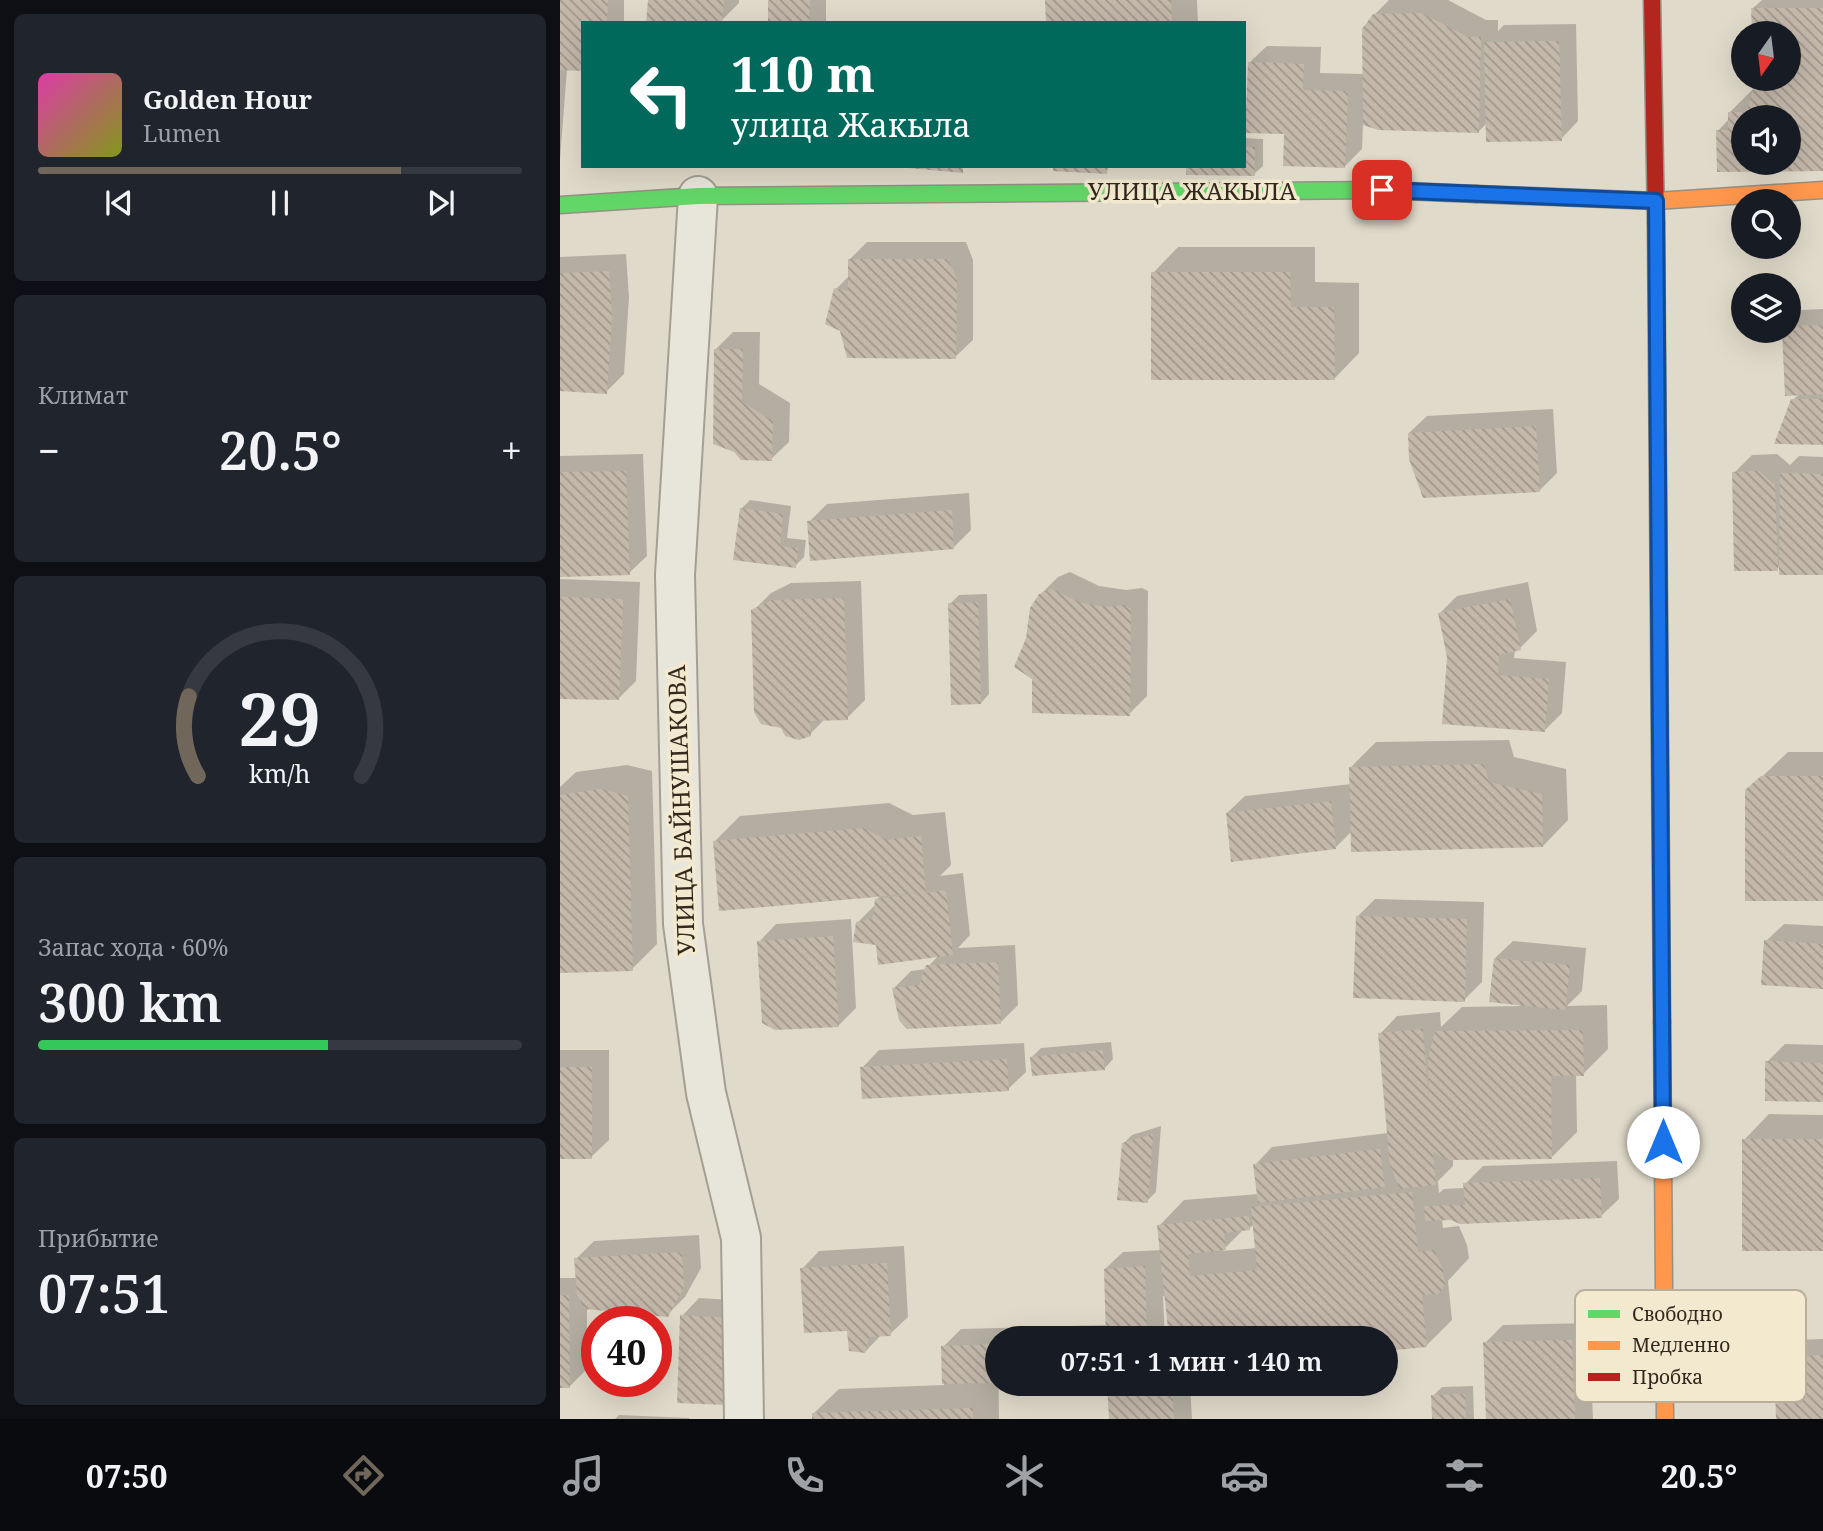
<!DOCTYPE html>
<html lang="ru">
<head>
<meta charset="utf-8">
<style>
  body { margin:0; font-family:"Noto Serif",serif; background:#20242c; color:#f1f3f6; height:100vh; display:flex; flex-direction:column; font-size:26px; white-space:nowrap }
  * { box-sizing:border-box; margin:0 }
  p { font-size:23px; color:#9ea1a6 }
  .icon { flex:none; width:38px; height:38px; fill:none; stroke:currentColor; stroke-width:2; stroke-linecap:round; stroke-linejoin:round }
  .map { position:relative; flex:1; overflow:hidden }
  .details { display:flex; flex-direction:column; gap:14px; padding:14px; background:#0d0f14; width:560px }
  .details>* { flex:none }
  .hud { position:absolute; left:21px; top:21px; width:665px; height:147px; border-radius:0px; box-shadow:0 7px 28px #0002; background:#00695c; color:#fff; overflow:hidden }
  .needle { width:46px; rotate:194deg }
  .buttons { position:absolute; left:1171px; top:21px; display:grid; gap:14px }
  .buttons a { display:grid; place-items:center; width:70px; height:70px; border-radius:50%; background:#171b24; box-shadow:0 7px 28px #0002; font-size:35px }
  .speed { position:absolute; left:21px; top:1306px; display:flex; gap:14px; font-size:35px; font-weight:700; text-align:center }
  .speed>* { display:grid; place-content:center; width:91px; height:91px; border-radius:50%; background:#171b24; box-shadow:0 7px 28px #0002; line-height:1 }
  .speed .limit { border:10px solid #d22; background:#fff; color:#111 }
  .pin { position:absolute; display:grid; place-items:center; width:60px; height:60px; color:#fff; margin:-30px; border-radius:14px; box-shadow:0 4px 10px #0006 }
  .me { position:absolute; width:77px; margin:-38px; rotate:0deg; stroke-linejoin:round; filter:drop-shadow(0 0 5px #0008) }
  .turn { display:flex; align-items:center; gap:24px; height:147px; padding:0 35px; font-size:32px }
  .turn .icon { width:91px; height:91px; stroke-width:2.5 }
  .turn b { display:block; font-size:49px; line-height:60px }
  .big { font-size:52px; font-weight:600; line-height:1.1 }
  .details .tile { flex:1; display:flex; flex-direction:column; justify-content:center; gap:10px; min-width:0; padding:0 24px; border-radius:10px; background:#20242c }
  .details .dial { align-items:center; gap:0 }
  .dial svg { height:182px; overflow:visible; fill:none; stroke:#363941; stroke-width:7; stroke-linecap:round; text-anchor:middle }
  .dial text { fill:#f1f3f6; stroke:none }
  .song { display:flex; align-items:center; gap:21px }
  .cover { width:84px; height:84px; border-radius:10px; background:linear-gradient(135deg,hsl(320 70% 55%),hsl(70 70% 35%)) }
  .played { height:7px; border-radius:4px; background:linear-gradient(90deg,#70665a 75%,#363941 75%) }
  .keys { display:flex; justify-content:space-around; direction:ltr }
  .heat { display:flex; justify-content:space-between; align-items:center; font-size:38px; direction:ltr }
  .charge { height:10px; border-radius:5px; background:linear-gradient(90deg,#34c759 60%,#363941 0) }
  .trip { position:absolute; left:425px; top:1326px; width:413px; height:70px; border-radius:35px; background:#171b24; box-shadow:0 7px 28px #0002; font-weight:600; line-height:70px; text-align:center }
  .tab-bar { display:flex; height:112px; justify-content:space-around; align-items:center; background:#090b0e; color:#9ea1a6 }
  .tab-bar .icon { width:49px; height:49px }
  .tab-bar .on { color:#70665a }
  .tab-bar b { font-size:32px; color:#f1f3f6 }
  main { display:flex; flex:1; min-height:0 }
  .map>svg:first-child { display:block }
  .shadow { fill:#0003; fill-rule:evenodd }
  .building { fill:url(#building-back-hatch); fill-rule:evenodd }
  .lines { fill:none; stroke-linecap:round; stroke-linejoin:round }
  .street-casing { stroke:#a59f93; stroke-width:42 }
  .fast-casing { stroke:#958f84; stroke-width:19 }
  .slow-casing { stroke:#958f84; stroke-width:19 }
  .jam-casing { stroke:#958f84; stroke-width:19 }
  .street { stroke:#e8e5db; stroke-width:38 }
  .fast { stroke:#63d668; stroke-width:16 }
  .slow { stroke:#ff974d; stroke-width:16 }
  .jam { stroke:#b3261e; stroke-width:16 }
  .route-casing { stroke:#114b97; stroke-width:18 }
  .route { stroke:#1a73e8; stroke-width:12 }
  .labels { text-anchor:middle; stroke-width:7; stroke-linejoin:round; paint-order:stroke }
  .street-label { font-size:24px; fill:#33281d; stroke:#f2e9cf }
  .key { fill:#f2e9cf; stroke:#b9af9a; stroke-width:2 }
  .key-label { font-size:19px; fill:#33281d }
</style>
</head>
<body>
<main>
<section class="details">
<div class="tile">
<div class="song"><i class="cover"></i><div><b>Golden Hour</b><p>Lumen</p></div></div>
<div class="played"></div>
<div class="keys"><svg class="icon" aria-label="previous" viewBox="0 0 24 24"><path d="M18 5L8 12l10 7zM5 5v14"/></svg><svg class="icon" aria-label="pause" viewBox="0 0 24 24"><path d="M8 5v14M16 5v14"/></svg><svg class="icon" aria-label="next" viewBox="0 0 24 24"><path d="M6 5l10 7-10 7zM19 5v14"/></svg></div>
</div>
<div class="tile"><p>Климат</p>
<div class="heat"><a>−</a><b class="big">20.5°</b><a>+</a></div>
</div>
<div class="tile dial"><svg viewBox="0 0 100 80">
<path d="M14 69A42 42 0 1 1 86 69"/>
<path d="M14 69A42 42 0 0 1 10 34" stroke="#70665a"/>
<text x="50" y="56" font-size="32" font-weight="700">29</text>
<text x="50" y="72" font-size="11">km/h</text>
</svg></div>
<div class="tile"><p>Запас хода · 60%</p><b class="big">300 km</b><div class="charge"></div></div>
<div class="tile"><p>Прибытие</p><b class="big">07:51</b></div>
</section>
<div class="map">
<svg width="1263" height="1419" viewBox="0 0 1263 1419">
  <defs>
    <pattern id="building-back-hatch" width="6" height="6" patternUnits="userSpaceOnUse" patternTransform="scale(1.75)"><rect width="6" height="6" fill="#c4b8ab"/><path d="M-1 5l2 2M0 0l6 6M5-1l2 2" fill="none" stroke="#a0968b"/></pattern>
  </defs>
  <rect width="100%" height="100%" fill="#e0daca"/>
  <!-- shadow -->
  <g class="shadow">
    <polygon points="0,0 64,0 64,23 23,23 7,69 0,160"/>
    <polygon points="89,0 179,0 179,3 161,21"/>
    <rect x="210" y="0" width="56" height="23"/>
    <polygon points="487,0 637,0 638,23 488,23"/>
    <polygon points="829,0 888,0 926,20 938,20 938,31 944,25 1016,24 1018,121 1001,139 928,122 918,132 818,128 803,123 802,149 784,167 726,132 689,63 707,46 761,47 760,73 804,74 814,15"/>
    <path d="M1202,0h61v169l-105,1v-39l11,-12v-6l25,-25v-9h34v-46h-34l-1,-25zM1183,117h45v46h-45z"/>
    <polygon points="684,138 703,139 703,166 694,174 684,166"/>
    <polygon points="307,242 406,242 413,260 413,340 395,357 276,289 290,275 289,260"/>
    <polygon points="618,247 755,247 755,282 799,283 799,353 774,379 593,273"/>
    <polygon points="66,254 69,297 64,374 46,392 0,389 0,257"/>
    <polygon points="1263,309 1263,443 1217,443 1233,400 1239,394 1227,394 1223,331 1228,331 1228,322 1241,310"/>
    <polygon points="173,332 200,332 199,384 230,403 229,442 211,459 155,350"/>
    <polygon points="993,409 997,473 979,491 849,433 867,416"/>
    <polygon points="83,454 87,556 69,573 0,575 0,456"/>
    <polygon points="1217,454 1230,465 1239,456 1263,457 1263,573 1221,573 1221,565 1217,569 1174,473 1192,455"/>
    <polygon points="409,493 411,530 393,548 249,522 267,504"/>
    <polygon points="190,500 231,506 227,538 246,540 244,557 235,566 181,509"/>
    <polygon points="510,572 539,586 566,590 582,588 588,591 587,696 569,714 474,678 468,638 480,595 498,577"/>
    <polygon points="0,579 80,582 76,681 58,699 0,697"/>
    <polygon points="301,581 305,700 287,718 266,718 250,734 193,611 211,593 231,583"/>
    <polygon points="968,582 977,631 960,648 955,649 954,658 1006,662 1002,713 985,730 888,657 879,614 897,596"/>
    <polygon points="427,594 429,694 421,703 390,604 399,595"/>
    <polygon points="949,740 954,757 1006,769 1008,820 983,846 792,831 776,847 667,813 685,796 791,784 791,767 816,742"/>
    <polygon points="1228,752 1263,752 1263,899 1187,899 1187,791"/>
    <polygon points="67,765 92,771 97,944 72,969 0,971 0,787 16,772"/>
    <polygon points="329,803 353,815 385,812 391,865 380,876 403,873 410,935 398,948 455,945 458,1005 440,1023 334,988 351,971 366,969 379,955 318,943 297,923 316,904 316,900 322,894 155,841 180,816"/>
    <polygon points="815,899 924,902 922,982 904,1000 798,916"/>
    <polygon points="291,919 296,1008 279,1025 199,942 216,924"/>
    <polygon points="1224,924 1263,926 1263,987 1203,984 1206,941"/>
    <path d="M953,941l73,7 -4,43 -15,15 40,-1 1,44 -25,25h-7l1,58 -25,25 -99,2v7l-15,15 1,12 5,-4 21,-1v-4l18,-18 134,-5 2,38 -18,17 -159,3 1,9 16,-2 8,19 2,13 -21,23 4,39 -26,26 -40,4v-11l-223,-43 2,43h-167l1,80h-185l-1,-5 26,-25 105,-4 -1,-38 18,-18 146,-4 -2,-56 18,-17 39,-2 -3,-24 25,-26 75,-6 -4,-29 17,-18 116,-14 -8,-99 17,-18 43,-4 1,15 21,-20 58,-1 -25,-48zM694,1224l3,24 -35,3 22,-22 6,-1z"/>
    <polygon points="551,1042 553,1059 545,1068 472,1057 481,1048"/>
    <polygon points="464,1043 466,1072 448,1089 302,1068 319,1050"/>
    <polygon points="1225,1044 1263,1045 1263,1101 1206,1099 1207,1062"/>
    <polygon points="0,1050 49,1050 49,1140 31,1157 0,1157"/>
    <polygon points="1209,1114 1263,1115 1263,1249 1183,1249 1184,1140"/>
    <polygon points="601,1126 596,1192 587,1201 563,1144 572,1135"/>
    <polygon points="139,1235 141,1268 125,1297 107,1315 27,1308 27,1369 10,1386 0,1386 0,1278 17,1278 16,1259 34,1241"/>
    <polygon points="344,1246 348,1317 330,1334 321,1335 305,1352 242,1269 259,1251"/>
    <polygon points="139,1298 187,1301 183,1386 122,1316"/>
    <polygon points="1029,1323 1033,1419 928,1419 925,1343 943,1325"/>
    <polygon points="1263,1339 1263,1419 1218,1419 1215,1357 1233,1340"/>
    <polygon points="549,1384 630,1384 632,1419 550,1419"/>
    <polygon points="913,1386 914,1419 874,1419 873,1396 882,1387"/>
    <polygon points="59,1415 129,1418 129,1419 55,1419"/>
  </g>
  <!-- building -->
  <g class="building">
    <polygon points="0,0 48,0 47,23 23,23 23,71 0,70"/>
    <polygon points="88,0 164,0 162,23 86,23"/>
    <polygon points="208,0 250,0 249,23 208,23"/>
    <polygon points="485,0 611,0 612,23 486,23"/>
    <path d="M1191,8h72v163l-106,1 -1,-42h12v-18h18l7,-22 -1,-11h36v-46h-36zM1183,117h45v46h-45z"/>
    <polygon points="861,13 908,37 921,37 919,133 818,130 803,125 802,29 813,14"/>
    <polygon points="999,41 1002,141 926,142 924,42"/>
    <polygon points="688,62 744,64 743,90 788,91 785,168 723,166 724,134 685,133"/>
    <polygon points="684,147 695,147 695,176 626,175 626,166 684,166"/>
    <polygon points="348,166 403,166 403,173 348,168"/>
    <polygon points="493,166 548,166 547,174 493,171"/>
    <polygon points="288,259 388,259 397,279 396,359 287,358 280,331 265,324 274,288 288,291"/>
    <polygon points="49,271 52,316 47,394 0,391 0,273"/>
    <polygon points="591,272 730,272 731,307 774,307 775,380 591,380"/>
    <polygon points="1263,325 1263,394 1225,396 1222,331 1228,331 1228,326"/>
    <polygon points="154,349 183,349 182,402 213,421 212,461 181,460 174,452 153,444"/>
    <polygon points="1231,399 1263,399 1263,445 1214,444"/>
    <polygon points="976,426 980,492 863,498 849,459 848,433"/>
    <polygon points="66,471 70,575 0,577 0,472"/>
    <polygon points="1199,471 1215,485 1218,571 1174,571 1172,472"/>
    <polygon points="1220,473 1263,474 1263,575 1219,575"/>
    <polygon points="180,508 223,514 220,546 238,548 236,568 173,560"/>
    <polygon points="392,510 394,549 250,561 247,521"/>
    <polygon points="492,589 521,603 548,607 564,605 571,609 570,716 472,713 472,679 454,667 466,638 470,608 479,594"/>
    <polygon points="0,597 63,599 59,700 0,699"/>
    <polygon points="284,598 288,720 250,721 251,736 239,740 225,736 221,728 201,724 194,712 191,610 212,600"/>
    <polygon points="950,599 961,650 939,655 938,675 989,679 985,732 882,724 887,657 878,613"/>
    <polygon points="418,602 421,704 391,705 388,603"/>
    <polygon points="924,764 929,782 982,794 983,847 791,852 789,767"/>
    <polygon points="1201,776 1263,776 1263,901 1185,901 1185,790"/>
    <polygon points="41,789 68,796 73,971 0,973 0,795"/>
    <polygon points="771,801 776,849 671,862 666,813"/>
    <polygon points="303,828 327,840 361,836 366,893 386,890 393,955 318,965 316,945 293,942 296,922 313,918 315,899 360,893 159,911 153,841"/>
    <polygon points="796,916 907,919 905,1002 793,998"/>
    <polygon points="273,936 279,1027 215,1030 202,1023 197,941"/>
    <polygon points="1204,940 1263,944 1263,989 1201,985"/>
    <polygon points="934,958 1010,965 1005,1010 929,1002"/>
    <polygon points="438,962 441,1024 347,1029 339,1020 332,988 359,985 366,965"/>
    <polygon points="863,1029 869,1104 868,1059 875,1031 1023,1030 1024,1076 991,1076 992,1159 887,1160 873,1152 876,1185 840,1189 830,1167 818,1033"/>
    <polygon points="543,1050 545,1070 472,1076 470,1057"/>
    <polygon points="447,1059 449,1091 302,1099 300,1067"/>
    <polygon points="1205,1061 1263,1063 1263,1102 1205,1101"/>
    <rect x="0" y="1067" width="32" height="92"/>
    <polygon points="593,1134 588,1203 557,1200 562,1143"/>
    <rect x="1182" y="1139" width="81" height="112"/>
    <polygon points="820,1149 825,1187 698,1203 693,1164"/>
    <polygon points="1040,1178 1042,1218 900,1224 891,1220 865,1221 864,1206 905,1205 903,1183"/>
    <polygon points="852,1192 858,1252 874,1250 883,1270 885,1285 878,1294 862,1295 867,1347 826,1351 826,1339 609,1339 597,1225 689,1216 690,1230 664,1233 666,1250 628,1254 630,1276 697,1270 691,1207"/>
    <polygon points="122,1252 124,1287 108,1317 25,1309 17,1295 14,1258"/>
    <polygon points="327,1263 331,1336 309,1337 305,1353 289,1351 287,1331 244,1333 240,1268"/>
    <polygon points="585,1266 587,1339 546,1339 544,1269"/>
    <polygon points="0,1295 9,1295 10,1388 0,1388"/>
    <polygon points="120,1315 170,1318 166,1405 117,1403"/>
    <polygon points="1012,1340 1015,1419 926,1419 923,1342"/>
    <polygon points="438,1344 438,1383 382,1384 381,1346"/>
    <polygon points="1263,1355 1263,1419 1216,1419 1214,1357"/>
    <polygon points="547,1384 612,1384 614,1419 549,1419"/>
    <polygon points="905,1394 906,1419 872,1419 871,1395"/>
    <polygon points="413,1408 413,1419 252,1419 252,1413"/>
  </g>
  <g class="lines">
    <defs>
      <polyline id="street" points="138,196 115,575 123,924 146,1093 181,1238 184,1419"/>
      <g id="fast">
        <polyline points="0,205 138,196 822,190 916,194"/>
        <polyline points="1096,223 1102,1022"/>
      </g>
      <g id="slow">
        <polyline points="916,194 1096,201 1263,190"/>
        <polyline points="1102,1022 1105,1419"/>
      </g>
      <polyline id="jam" points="1092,0 1096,223"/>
    </defs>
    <!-- street casing -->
    <use href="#street" class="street-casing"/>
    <!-- fast casing -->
    <use href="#fast" class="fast-casing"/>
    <!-- slow casing -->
    <use href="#slow" class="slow-casing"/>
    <!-- jam casing -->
    <use href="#jam" class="jam-casing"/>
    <!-- street -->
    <use href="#street" class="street"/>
    <!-- fast -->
    <use href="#fast" class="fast"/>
    <!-- slow -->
    <use href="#slow" class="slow"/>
    <!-- jam -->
    <use href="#jam" class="jam"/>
  </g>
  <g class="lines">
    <defs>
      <polyline id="route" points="822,190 1096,201 1103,1142"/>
    </defs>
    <!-- route casing -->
    <use href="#route" class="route-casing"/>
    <!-- route -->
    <use href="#route" class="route"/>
  </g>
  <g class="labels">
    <!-- street labels -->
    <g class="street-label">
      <text x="632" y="200">УЛИЦА ЖАКЫЛА</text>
      <text transform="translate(122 810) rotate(-92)" y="8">УЛИЦА БАЙНУШАКОВА</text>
    </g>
  </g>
  <!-- legend -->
  <rect x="1015" y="1290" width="231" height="112" rx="10" class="key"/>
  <rect x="1028" y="1310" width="32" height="8" fill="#63d668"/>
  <rect x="1028" y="1341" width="32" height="9" fill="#ff974d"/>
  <rect x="1028" y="1373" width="32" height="8" fill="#b3261e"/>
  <g class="key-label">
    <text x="1072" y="1321">Свободно</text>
    <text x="1072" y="1352">Медленно</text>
    <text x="1072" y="1384">Пробка</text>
  </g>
</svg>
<div class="buttons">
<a><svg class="needle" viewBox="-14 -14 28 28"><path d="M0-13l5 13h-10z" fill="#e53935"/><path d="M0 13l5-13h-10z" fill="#9ea1a6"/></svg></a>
<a><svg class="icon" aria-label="sound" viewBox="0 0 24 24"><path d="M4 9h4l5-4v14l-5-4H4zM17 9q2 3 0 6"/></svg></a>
<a><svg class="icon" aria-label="search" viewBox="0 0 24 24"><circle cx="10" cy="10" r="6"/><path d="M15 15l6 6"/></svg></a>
<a><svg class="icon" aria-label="layers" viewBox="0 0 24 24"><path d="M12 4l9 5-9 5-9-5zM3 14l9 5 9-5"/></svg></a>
</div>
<div class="speed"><div class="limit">40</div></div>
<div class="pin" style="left:822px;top:190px;background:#d93025"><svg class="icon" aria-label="arrive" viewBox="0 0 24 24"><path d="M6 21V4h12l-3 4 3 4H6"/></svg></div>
<svg class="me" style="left:1103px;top:1142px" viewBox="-20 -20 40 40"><circle r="19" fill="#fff"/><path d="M0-13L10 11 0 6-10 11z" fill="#1a73e8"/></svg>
<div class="trip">07:51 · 1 мин · 140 m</div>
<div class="hud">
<div class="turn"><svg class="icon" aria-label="left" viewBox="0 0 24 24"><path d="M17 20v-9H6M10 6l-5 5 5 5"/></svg><div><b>110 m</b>улица Жакыла</div></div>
</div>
</div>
</main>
<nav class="tab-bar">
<b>07:50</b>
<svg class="icon on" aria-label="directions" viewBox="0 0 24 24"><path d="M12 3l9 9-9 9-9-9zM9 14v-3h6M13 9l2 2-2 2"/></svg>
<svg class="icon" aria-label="music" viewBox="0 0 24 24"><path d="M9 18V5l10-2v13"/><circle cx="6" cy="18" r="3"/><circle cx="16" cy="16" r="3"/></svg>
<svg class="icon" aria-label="phone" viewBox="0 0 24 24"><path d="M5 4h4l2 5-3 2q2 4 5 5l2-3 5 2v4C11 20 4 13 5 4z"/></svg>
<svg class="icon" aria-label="climate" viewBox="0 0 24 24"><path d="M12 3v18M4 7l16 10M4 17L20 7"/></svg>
<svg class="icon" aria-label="car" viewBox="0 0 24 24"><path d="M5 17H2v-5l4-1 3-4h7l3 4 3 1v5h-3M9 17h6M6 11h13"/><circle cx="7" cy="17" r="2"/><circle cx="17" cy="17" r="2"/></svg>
<svg class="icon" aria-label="filters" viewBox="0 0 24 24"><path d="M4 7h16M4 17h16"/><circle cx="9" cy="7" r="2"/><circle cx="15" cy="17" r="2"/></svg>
<b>20.5°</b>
</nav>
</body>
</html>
